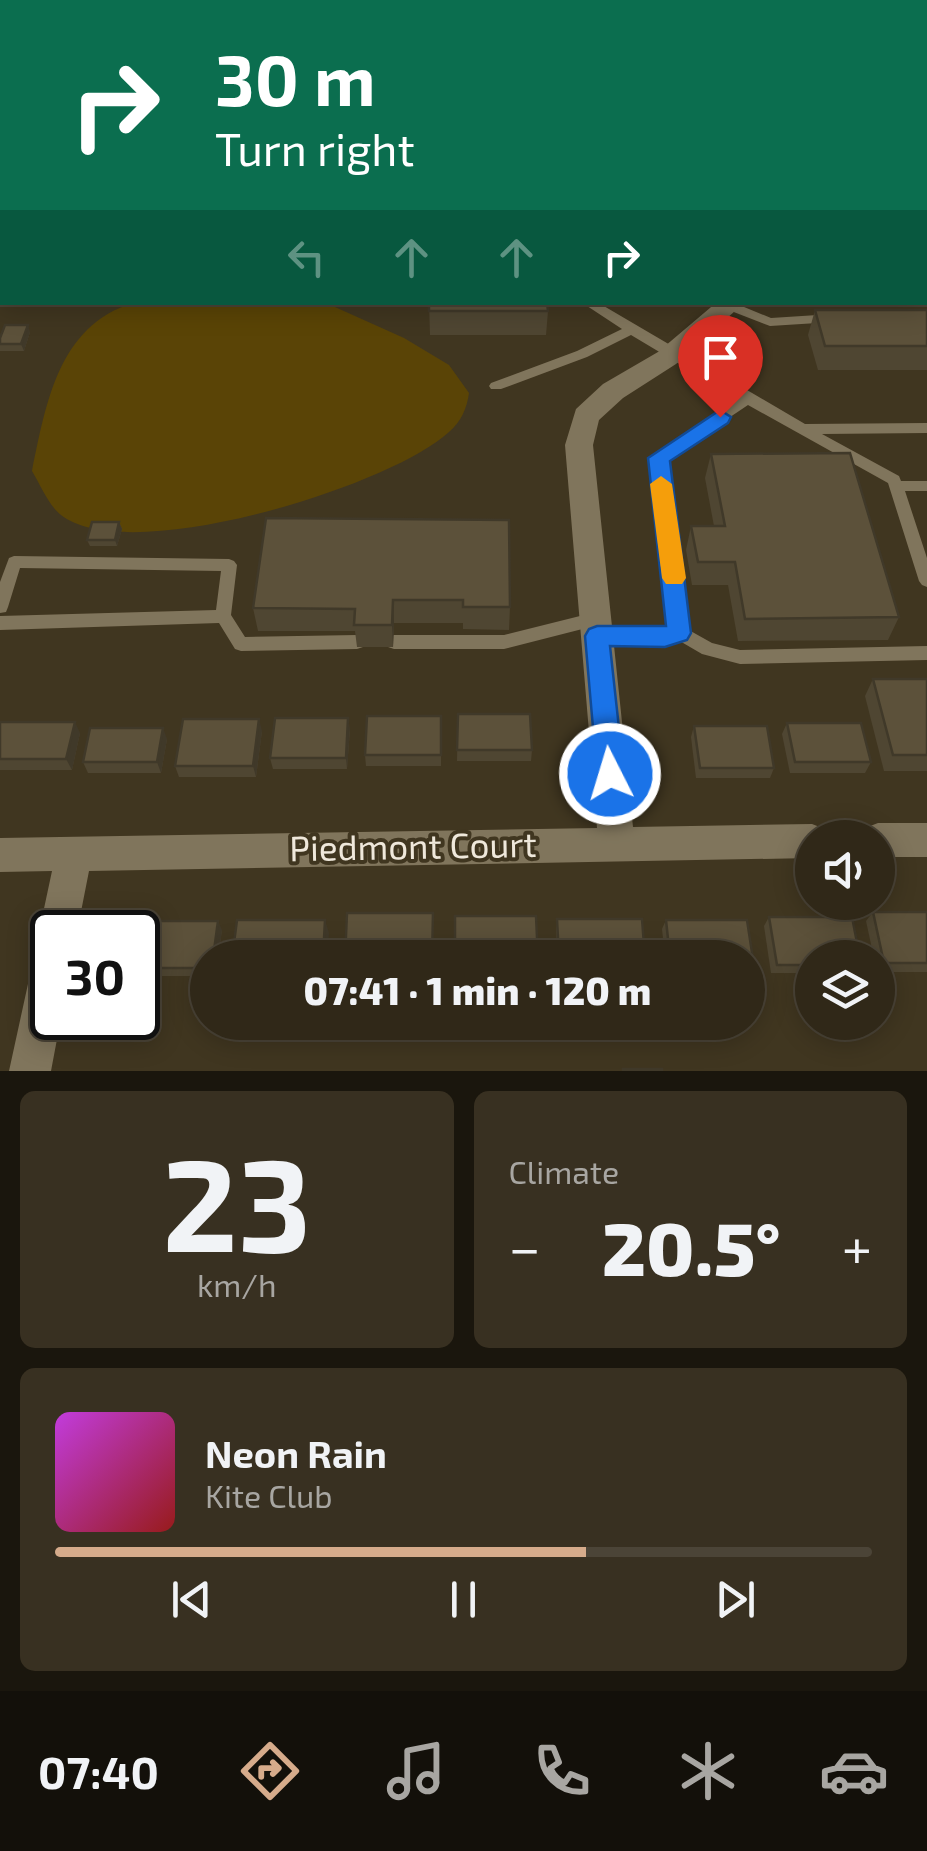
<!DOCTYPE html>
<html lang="en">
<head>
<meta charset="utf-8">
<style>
  body { margin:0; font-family:"Exo 2",sans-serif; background:#383021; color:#f1f3f6; height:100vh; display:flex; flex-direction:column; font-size:38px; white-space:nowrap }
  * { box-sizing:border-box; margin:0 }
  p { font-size:32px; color:#a8a6a2 }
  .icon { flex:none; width:55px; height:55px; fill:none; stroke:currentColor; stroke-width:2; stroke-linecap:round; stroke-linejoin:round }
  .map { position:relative; height:1071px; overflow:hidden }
  .drawer { display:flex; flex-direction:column; gap:20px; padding:20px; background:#1a160d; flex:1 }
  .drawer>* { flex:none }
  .top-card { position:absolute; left:0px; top:0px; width:928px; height:305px; box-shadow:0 5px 25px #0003,0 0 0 2px #4b4437; background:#0b6e4f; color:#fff; overflow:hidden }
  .buttons { position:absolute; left:795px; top:820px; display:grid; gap:20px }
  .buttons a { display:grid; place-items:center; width:100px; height:100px; border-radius:50%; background:#302818; box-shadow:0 5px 25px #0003,0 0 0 2px #4b4437; font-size:50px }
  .speed { position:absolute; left:30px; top:910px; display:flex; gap:20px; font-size:50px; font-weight:700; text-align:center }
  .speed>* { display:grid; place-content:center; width:130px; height:130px; border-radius:50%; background:#302818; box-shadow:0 5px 25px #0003,0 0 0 2px #4b4437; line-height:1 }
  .speed .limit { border:5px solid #111; border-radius:15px; background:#fff; color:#111 }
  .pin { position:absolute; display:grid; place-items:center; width:85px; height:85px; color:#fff; margin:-102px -42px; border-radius:50% 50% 50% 0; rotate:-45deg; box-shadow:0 0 10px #0007 }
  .pin .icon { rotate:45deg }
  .me { position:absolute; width:110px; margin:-55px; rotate:355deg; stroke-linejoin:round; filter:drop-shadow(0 0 8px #0008) }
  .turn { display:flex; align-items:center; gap:35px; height:210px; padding:0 50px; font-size:45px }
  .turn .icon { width:130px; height:130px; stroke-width:2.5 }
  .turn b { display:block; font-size:70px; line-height:85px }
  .lanes { display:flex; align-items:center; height:95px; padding:0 50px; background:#0003; justify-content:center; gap:50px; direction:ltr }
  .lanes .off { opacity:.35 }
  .big { font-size:75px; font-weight:800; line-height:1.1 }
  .drawer .widget { flex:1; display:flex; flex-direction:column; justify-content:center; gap:15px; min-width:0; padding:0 35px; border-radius:15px; background:#383021 }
  .drawer .dial { align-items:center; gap:0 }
  .dial b { font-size:130px; line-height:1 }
  .song { display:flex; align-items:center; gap:30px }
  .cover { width:120px; height:120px; border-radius:15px; background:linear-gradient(135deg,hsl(290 70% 55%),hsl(0 70% 35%)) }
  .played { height:10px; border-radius:5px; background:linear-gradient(90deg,#d6ab8b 65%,#4b4437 65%) }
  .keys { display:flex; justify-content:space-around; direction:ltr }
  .heat { display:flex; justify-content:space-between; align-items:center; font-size:55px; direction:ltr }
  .drawer .tiles { flex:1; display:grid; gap:20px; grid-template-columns:1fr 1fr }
  .widget:last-child { grid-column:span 2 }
  .trip { position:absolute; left:190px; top:940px; width:575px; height:100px; border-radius:50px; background:#302818; box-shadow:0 5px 25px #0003,0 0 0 2px #4b4437; font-weight:800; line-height:100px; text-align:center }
  .dock { display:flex; height:160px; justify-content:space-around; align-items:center; background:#13100a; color:#a8a6a2 }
  .dock .icon { width:70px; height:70px }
  .dock .selected { color:#d6ab8b }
  .dock b { font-size:45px; color:#f1f3f6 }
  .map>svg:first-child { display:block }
  .green { fill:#5a4406 }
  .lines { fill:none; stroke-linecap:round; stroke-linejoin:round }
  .service { fill:#80755c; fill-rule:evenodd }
  .minor { fill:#80755c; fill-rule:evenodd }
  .tertiary { fill:#80755c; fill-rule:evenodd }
  .wall { fill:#4f4632 }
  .shaded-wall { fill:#403929 }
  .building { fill:#5c513a; stroke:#403929; stroke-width:2.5 }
  .route { fill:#1a73e8; stroke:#114b97; stroke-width:2.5 }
  .slow { fill:#f59e0b }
  .labels { text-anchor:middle; stroke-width:8; stroke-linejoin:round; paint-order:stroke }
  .near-street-label { font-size:35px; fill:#efe8db; stroke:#403620 }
</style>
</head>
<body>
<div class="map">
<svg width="927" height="1071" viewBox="0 0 927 1071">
  <rect width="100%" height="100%" fill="#403620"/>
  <!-- green -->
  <path class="green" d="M133,303h193l78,35 45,27 20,28c-2,15 -8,29 -20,39 -58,54 -320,136 -388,83 -12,-9 -21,-31 -29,-44 14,-67 26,-145 101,-168z"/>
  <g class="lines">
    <!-- service -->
    <g class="service">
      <polygon points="581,302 597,302 805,424 927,423 927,433 822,434 899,476 901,481 927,481 927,491 905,491 927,558 927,587 922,585 919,581 888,483 748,405 666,460 687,629 712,643 740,650 927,646 927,660 740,664 702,654 678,640 665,644 591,641 589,636 591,631 597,629 671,629 652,458 738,399 631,335 587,357 501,389 491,389 489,386 491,383 577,351 622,329"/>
      <polygon points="732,302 771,318 833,314 839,318 833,322 770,326 726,309 726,303"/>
      <polygon points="14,556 229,559 234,561 237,565 231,615 245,637 357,635 363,637 365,642 363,647 357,649 241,651 235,649 219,623 0,630 0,616 216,610 221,571 20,568 8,607 6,612 0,613 0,582 9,558"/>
      <polygon points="596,612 602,614 604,619 602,624 504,649 394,649 388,647 386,642 388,637 394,635 504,635"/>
    </g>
    <!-- minor -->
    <g class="minor">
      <polygon points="717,302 745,302 676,364 623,398 599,420 593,445 633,827 812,824 825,829 829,838 812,838 812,858 89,871 77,932 52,932 52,1018 61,1018 51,1071 9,1071 33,961 38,947 44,945 39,932 52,871 0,872 0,838 597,828 565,445 576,409 603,384 658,352"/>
      <polygon points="878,823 927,823 927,857 878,857 878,838 861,838 865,828"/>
    </g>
    <!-- tertiary -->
    <g class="tertiary">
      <polygon points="559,0 583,0 583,2 560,2"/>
      <rect x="925" y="190" width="2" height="18"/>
      <rect x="0" y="197" width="2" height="18"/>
    </g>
  </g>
  <!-- wall -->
  <g class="wall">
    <polygon points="429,302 548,311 546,335 430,335"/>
    <polygon points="815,310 927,310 927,370 818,370 808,335"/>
    <polygon points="30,332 24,351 0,351 0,338"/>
    <polygon points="711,454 899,617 888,640 738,641 728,585 692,585 686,550 691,526 714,526 705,478"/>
    <polygon points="266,518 510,607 509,630 463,629 463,623 394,623 393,647 357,647 355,631 258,631 253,608"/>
    <polygon points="119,522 122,529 117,546 90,546 87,540"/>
    <polygon points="873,679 927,679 927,771 884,771 865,696"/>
    <polygon points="458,714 532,750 531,761 457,761"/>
    <polygon points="441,716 441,766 366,766 365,755"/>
    <polygon points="0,722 80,733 72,770 0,770"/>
    <polygon points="787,723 871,762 865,773 790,773 782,734"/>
    <polygon points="694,726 774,768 770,778 696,778 691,737"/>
    <polygon points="350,729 347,769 273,769 270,758"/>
    <polygon points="262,731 256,777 179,777 175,766"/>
    <polygon points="167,739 161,773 88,773 83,762"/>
    <polygon points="873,912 927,912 927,972 878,972 878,958 874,958 866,921"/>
    <polygon points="769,917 812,958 812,973 771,973 764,926"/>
    <polygon points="557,919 645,958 557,958 556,928"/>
    <polygon points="666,920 747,920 755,972 750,981 748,981 748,958 665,958 662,929"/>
    <polygon points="222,930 218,958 208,958 208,976 138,976 138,932"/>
    <polygon points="227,1022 322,1022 322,1029 231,1029"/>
    <polygon points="343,1022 432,1022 432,1026 344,1026"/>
  </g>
  <!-- shaded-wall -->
  <g class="shaded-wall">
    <polygon points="2,239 2,264 1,267 0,245"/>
    <polygon points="28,325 30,332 24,351 21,344"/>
    <polygon points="119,522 122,529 117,546 115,540"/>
    <polygon points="393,600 394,623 393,647 392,625"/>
    <polygon points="348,718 350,729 347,769 346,758"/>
    <polygon points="259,719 262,731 256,777 253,766"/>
    <polygon points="75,722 80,733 72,770 66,759"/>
    <polygon points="163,728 167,739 161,773 157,762"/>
    <polygon points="325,920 329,933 327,958 323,958"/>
    <polygon points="218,921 222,930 218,958 213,958"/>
  </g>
  <!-- building -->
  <g class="building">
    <rect x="487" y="0" width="44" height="2"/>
    <polygon points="620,0 653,0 654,2 620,2"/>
    <polygon points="0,229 2,229 2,239 0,245"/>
    <polygon points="429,302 547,302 548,311 429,311"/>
    <polygon points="815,310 927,310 927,346 825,346"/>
    <polygon points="5,325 28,325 21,344 0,344 0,338"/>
    <polygon points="850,453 899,617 745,619 735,562 698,562 691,526 725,526 711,454"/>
    <polygon points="266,518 509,520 510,607 463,607 463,600 393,600 392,625 354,625 355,609 253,608"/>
    <polygon points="92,522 119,522 115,540 87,540"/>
    <polygon points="873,679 927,679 927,755 893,755"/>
    <polygon points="458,714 530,714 532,750 457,750"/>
    <polygon points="367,716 441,716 441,755 365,755"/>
    <polygon points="275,718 348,718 346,758 270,758"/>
    <polygon points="183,719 259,719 253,766 175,766"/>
    <polygon points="0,722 75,722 66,759 0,759"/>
    <polygon points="787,723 861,723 871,762 795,762"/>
    <polygon points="694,726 767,726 774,768 700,768"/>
    <polygon points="90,728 163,728 157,762 83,762"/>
    <polygon points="873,912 927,912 927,963 884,963"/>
    <polygon points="347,913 433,913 432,958 345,958"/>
    <polygon points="455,916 536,916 538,958 455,958"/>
    <polygon points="769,917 852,917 860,958 812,958 812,965 777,965"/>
    <polygon points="557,919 642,919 645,958 559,958"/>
    <polygon points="237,920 325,920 323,958 232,958"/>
    <polygon points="666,920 747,920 755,972 748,972 748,958 670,958"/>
    <polygon points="136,921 218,921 213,958 208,958 208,968 138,968 138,932 134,932"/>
    <rect x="623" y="1069" width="39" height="2"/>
  </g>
  <!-- route -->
  <polygon class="route" points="720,410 731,417 728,423 670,461 691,633 687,640 665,647 610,646 624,774 620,782 610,786 601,782 597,774 585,636 589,629 597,626 666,626 648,458"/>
  <!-- slow -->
  <polygon class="slow" points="661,476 672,484 686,578 682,584 666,584 662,578 650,484"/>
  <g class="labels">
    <!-- near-street labels -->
    <g class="near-street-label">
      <text transform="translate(413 847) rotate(-1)" y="12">Piedmont Court</text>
    </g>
  </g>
</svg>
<div class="buttons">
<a><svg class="icon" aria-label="sound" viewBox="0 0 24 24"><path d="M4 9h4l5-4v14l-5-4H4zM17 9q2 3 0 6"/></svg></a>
<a><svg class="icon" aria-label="layers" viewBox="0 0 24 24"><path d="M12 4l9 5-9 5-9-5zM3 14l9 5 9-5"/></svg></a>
</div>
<div class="speed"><div class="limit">30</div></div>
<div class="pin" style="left:720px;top:417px;background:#d93025"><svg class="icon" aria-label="arrive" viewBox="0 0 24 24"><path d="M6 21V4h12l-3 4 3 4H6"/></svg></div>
<svg class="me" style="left:610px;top:774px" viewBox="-20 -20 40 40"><circle r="17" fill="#1a73e8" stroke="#fff" stroke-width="3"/><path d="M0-11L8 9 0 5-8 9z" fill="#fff"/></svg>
<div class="trip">07:41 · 1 min · 120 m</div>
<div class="top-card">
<div class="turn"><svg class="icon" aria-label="right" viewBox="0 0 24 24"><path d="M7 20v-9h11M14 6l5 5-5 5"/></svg><div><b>30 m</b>Turn right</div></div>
<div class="lanes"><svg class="icon off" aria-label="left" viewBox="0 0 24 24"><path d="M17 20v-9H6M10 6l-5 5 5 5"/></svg><svg class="icon off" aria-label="ahead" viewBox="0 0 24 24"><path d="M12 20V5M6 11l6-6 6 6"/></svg><svg class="icon off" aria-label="ahead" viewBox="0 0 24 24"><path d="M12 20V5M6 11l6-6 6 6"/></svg><svg class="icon" aria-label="right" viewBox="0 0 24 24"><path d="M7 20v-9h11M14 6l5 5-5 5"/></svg></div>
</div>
</div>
<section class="drawer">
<div class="tiles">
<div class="widget dial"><b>23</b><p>km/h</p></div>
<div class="widget"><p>Climate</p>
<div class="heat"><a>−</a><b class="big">20.5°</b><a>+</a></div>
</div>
<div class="widget">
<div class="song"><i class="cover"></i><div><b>Neon Rain</b><p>Kite Club</p></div></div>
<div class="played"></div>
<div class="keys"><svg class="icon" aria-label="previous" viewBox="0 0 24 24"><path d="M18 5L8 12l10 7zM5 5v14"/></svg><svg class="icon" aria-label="pause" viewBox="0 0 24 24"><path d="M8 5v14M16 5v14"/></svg><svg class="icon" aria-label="next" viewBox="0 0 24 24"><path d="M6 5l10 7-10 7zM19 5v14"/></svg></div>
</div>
</div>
</section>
<nav class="dock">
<b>07:40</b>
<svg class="icon selected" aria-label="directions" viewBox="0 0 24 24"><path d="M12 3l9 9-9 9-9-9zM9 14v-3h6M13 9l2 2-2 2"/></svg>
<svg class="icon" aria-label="music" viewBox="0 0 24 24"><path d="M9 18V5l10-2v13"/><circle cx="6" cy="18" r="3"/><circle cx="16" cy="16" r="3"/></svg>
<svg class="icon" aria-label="phone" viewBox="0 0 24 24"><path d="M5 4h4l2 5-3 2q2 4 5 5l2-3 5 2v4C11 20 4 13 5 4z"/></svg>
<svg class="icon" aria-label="climate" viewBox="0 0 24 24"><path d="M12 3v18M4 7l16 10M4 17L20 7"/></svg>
<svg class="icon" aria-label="car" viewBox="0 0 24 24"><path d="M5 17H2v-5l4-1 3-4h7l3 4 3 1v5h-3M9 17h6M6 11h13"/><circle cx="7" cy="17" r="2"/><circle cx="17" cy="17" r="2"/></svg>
</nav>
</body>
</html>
